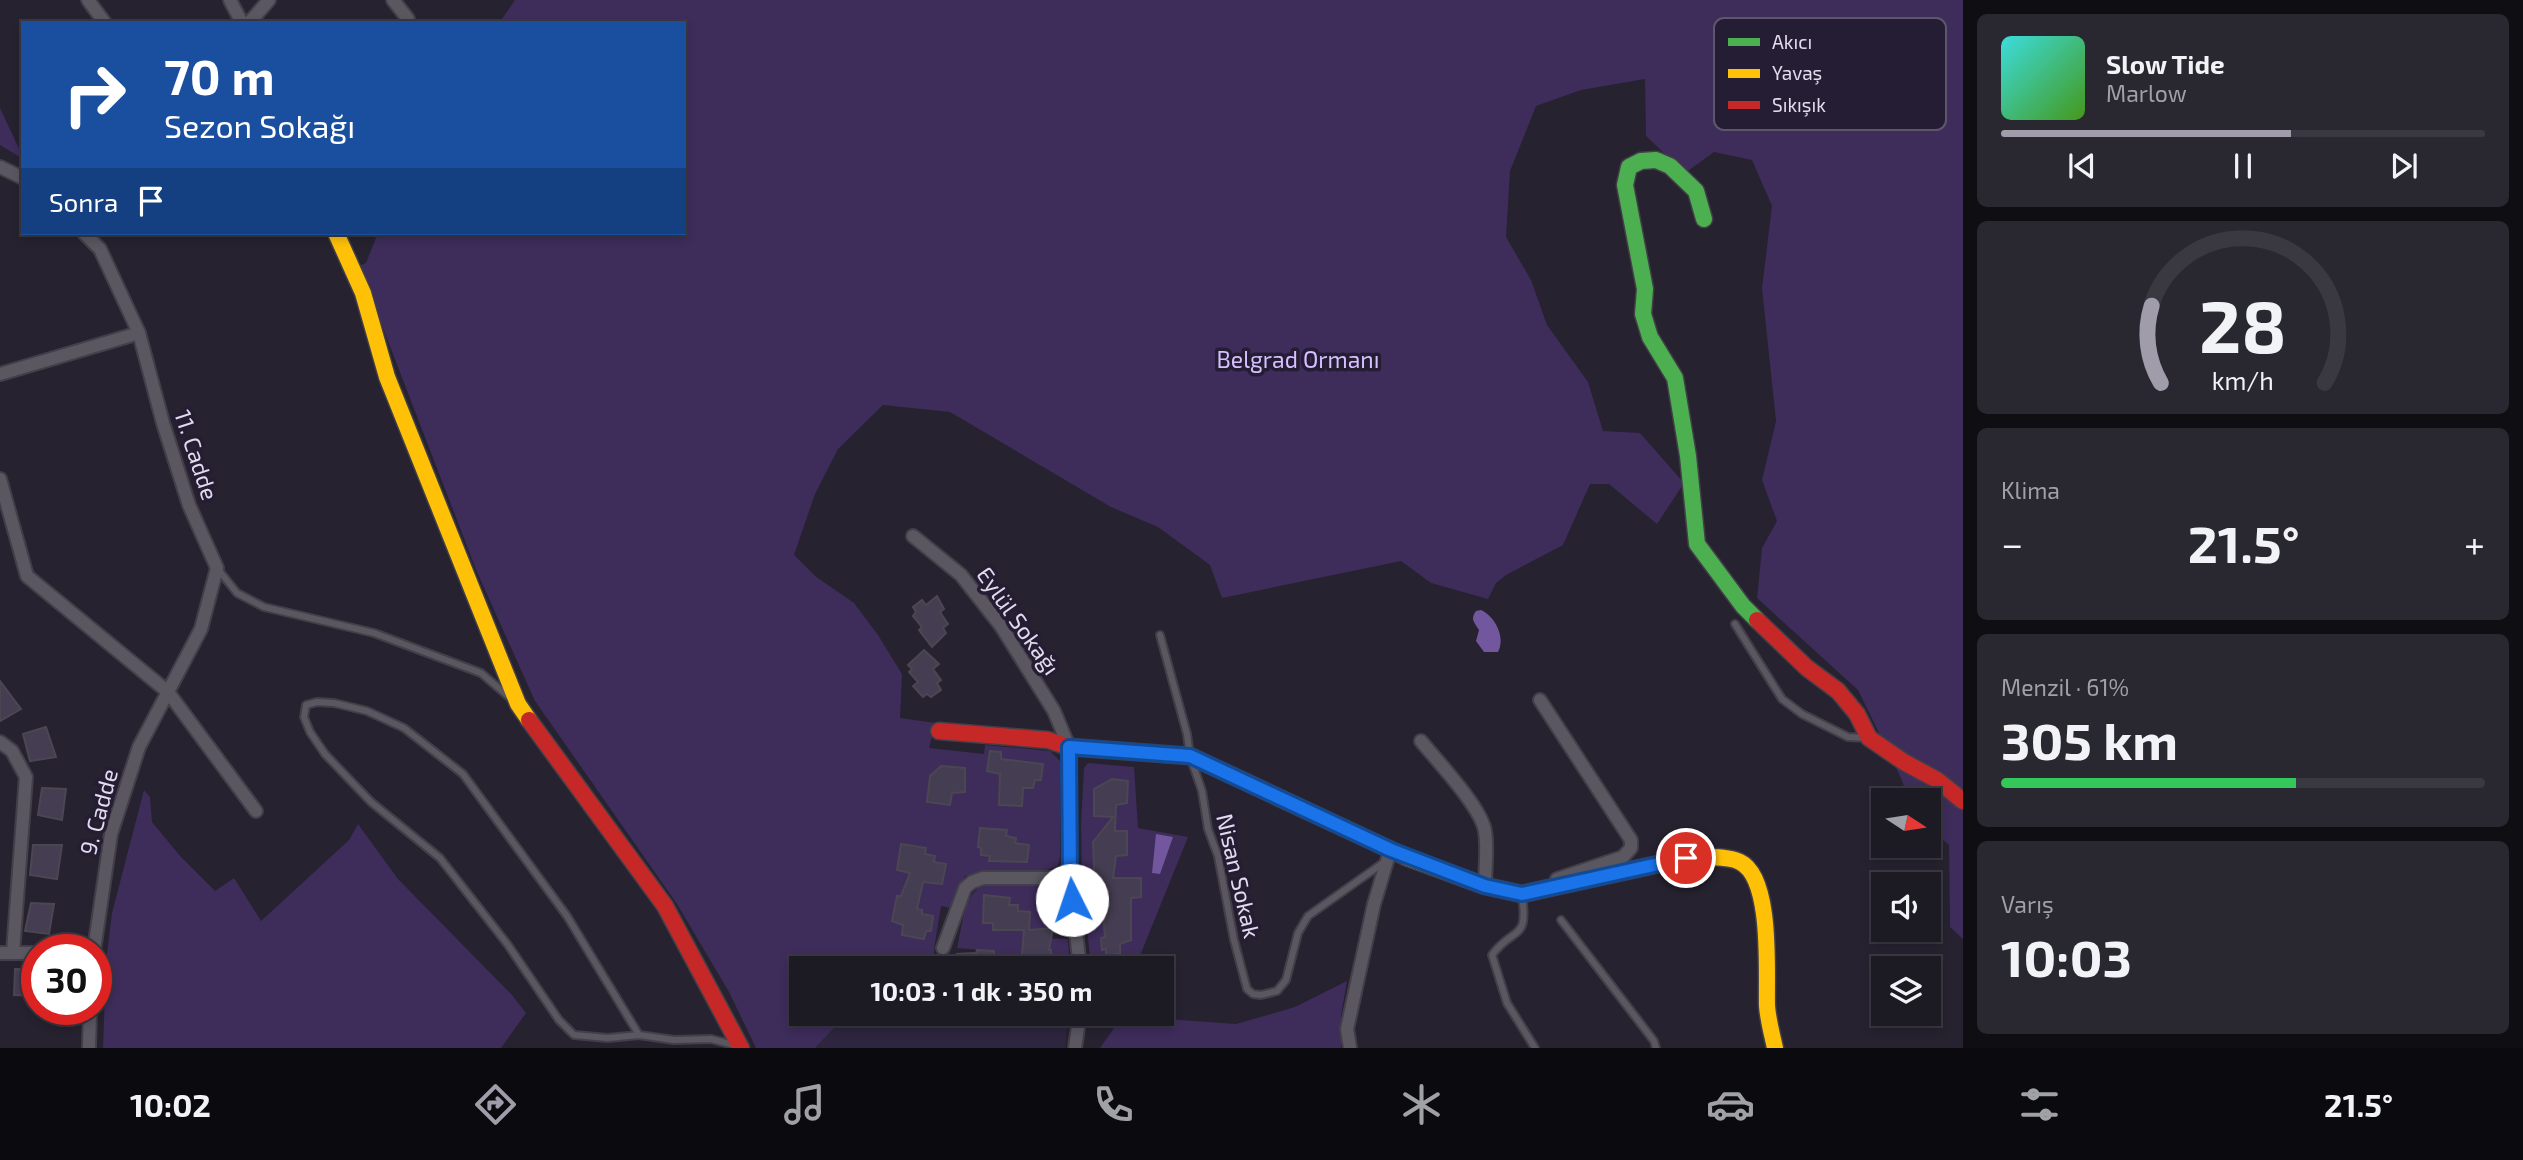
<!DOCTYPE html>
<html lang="tr">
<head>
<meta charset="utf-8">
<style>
  body { margin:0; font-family:"Exo 2",sans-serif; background:#292730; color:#f1f3f6; height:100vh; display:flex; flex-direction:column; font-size:26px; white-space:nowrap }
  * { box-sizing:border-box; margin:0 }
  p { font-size:23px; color:#a0a1a6 }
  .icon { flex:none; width:38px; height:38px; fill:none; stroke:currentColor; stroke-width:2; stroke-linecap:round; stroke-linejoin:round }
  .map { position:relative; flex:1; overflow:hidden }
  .sheet { display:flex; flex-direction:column; gap:14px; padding:14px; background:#0f0e13; width:560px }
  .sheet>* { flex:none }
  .guide { position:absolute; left:21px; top:21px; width:665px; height:214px; border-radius:0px; box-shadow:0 4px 10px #0003,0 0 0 2px #3a3841; background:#1a4fa0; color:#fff; overflow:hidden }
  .needle { width:46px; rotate:102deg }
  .fabs { position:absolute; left:1871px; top:788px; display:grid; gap:14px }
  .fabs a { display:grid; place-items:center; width:70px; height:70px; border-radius:0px; background:#1c1a23; box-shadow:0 4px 10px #0003,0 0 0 2px #3a3841; font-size:35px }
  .speed { position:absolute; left:21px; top:934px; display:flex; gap:14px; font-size:35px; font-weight:700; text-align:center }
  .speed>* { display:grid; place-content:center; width:91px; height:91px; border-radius:50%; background:#1c1a23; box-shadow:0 4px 10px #0003,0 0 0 2px #3a3841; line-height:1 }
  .speed .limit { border:10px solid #d22; background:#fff; color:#111 }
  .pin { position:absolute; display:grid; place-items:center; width:60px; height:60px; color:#fff; margin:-30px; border:4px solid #fff; border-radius:50%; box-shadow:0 2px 7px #0007 }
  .me { position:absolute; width:77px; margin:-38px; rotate:356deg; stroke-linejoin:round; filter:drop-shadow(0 0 5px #0008) }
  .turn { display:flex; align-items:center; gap:24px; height:147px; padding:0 28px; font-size:32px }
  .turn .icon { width:91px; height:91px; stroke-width:2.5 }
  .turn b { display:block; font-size:49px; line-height:60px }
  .then { display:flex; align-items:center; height:66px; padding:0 28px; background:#0003; gap:14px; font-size:26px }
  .big { font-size:52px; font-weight:700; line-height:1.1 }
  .sheet .tile { flex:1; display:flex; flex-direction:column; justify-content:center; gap:10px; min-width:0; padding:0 24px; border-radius:10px; background:#292730 }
  .sheet .dial { align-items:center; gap:0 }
  .dial svg { height:182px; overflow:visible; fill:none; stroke:#3a3841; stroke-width:7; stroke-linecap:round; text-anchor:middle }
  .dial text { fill:#f1f3f6; stroke:none }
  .song { display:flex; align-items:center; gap:21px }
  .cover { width:84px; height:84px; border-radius:10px; background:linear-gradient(135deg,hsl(180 70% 55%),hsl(100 70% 35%)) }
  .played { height:7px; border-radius:4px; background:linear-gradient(90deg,#a09caa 60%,#3a3841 60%) }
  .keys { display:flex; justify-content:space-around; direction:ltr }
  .heat { display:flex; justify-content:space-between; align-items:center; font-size:38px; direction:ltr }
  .charge { height:10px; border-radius:5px; background:linear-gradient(90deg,#34c759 61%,#3a3841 0) }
  .trip { position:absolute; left:789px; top:956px; width:385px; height:70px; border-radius:0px; background:#1c1a23; box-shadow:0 4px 10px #0003,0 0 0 2px #3a3841; font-weight:700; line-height:70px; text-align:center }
  .dock { display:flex; height:112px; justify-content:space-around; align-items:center; background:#0b0a0e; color:#a0a1a6 }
  .dock .icon { width:49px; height:49px }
  .dock .current { color:#a09caa }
  .dock b { font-size:32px; color:#f1f3f6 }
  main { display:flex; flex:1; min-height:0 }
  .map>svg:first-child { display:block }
  .built { fill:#2e253f }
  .green { fill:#3e2c5b }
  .water { fill:#72579e }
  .building { fill:#453d51; stroke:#4b4752; stroke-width:2 }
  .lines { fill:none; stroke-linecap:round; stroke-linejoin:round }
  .lane-casing { stroke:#423f49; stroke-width:10 }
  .street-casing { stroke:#423f49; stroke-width:16 }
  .fast-casing { stroke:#423f49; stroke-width:19 }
  .slow-casing { stroke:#423f49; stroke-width:19 }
  .jam-casing { stroke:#423f49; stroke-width:19 }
  .lane { stroke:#5b5761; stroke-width:6 }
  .street { stroke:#5b5761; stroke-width:12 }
  .fast { stroke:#4caf50; stroke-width:16 }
  .slow { stroke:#ffc107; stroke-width:16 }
  .jam { stroke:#c62828; stroke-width:16 }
  .route-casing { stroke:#114b97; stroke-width:18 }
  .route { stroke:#1a73e8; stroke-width:12 }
  .labels { text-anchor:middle; stroke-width:7; stroke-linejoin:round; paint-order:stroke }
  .park-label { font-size:23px; fill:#d5bfff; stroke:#251d34 }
  .street-label { font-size:23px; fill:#e2dded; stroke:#251d34 }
  .key { fill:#251d34; stroke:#5e576c; stroke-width:2 }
  .key-label { font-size:19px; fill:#e2dded }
</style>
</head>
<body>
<main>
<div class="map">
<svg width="1963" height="1048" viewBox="0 0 1963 1048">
  <rect width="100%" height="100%" fill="#26222f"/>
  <!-- built -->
  <polygon class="built" points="913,1013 1069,1013 1065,1048 815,1048 833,1028 854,1021"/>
  <!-- green -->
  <g class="green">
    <polygon points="515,0 1963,0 1963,939 1950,927 1949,845 1929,829 1928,800 1909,800 1901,778 1858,690 1757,598 1762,548 1777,521 1762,480 1776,421 1762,288 1772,206 1752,160 1714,152 1685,173 1646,136 1645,79 1581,90 1536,106 1510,171 1506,237 1531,280 1547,325 1588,382 1603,431 1640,433 1684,483 1657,524 1609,484 1590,484 1563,545 1506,575 1496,583 1488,599 1431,583 1401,561 1222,598 1210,565 1158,527 1111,507 950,412 883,405 838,449 815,494 794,555 815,576 854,603 878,635 902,674 900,718 936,723 929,748 984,754 985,745 1050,751 1061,762 1060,857 1058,866 1047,870 992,870 965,876 955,894 951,908 941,906 934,949 935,968 802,968 802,1013 913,1013 854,1021 834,1028 815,1048 756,1048 729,992 677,904 535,701 477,572 359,266 366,263 378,233 684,233 684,23 499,23"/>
    <polygon points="0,108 23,157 23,159 0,145"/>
    <polygon points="1088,763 1134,767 1138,828 1188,837 1135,968 1091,968 1082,877 1081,824 1084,768"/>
    <polygon points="144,790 150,797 152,822 181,857 215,891 234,878 261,921 349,840 358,824 398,879 512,995 526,1013 501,1048 103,1048 106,962 112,913"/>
    <path d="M1008,883l40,2 13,6 4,36 -36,3 1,-18 -12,-1v-6h-9v-7l-24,-3 -2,27 10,1v7h31l-1,7 45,2 2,29h-77l1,-17 -37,-3c5,-18 6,-57 28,-63 7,-2 16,-1 23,-2z"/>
    <polygon points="1347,981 1341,1015 1341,1048 1100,1048 1114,1028 1109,1013 1152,1013 1152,1018 1236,1024 1295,1007"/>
  </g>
  <!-- water -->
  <g class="water">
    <path d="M1481,610c14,6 25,28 17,42h-14l-8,-11 3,-11c-5,-8 -9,-11 -3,-19z"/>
    <polygon points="1156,834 1173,837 1160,874 1152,873"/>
  </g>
  <!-- building -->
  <g class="building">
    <polygon points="937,596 944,609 940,612 948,624 943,628 946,633 932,647 919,630 922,627 913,616 916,612 913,607 922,600 926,605"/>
    <polygon points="924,650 939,664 933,669 941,680 937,683 941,690 931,697 927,694 923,697 913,686 918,682 909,672 912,669 908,665"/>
    <polygon points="0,681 21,709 0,721"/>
    <polygon points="46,727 56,757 30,761 23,734"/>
    <polygon points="990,751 1001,752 1001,759 1043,764 1041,780 1035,780 1033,788 1023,788 1022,806 999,805 1000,774 987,771"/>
    <polygon points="941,766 965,768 965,792 952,793 950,805 927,802 930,776"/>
    <polygon points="1112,779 1128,781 1127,803 1116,805 1115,831 1127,831 1127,855 1116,856 1113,878 1141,878 1141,897 1131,898 1131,940 1120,944 1120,954 1106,955 1106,949 1102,950 1101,938 1105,937 1103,915 1096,916 1093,842 1113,817 1094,816 1094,789"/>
    <polygon points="42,788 66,789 62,820 38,815"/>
    <polygon points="980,828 1007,830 1006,836 1016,838 1015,843 1029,845 1027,862 989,861 990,856 981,855 981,848 978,847"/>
    <polygon points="901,844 926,848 925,854 935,856 934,862 946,864 942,884 923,882 917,909 922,910 922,914 933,916 931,931 926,931 924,939 902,935 903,925 892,921 897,896 901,896 910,873 897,870"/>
    <polygon points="33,845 62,845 57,879 30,875"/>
    <polygon points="984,895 1010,898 1009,905 1018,905 1018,911 1030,912 1029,930 1053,928 1049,950 1051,950 1051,968 1021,968 1024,930 993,930 993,923 983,923"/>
    <polygon points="31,903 54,904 49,934 25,931"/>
    <polygon points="977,950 994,951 993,968 957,968 957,954 976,953"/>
    <polygon points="15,969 37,970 37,996 14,995"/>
  </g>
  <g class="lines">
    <defs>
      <g id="lane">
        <polyline points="217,568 237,593 264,607 374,633 481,673 508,696"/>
        <polyline points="1735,624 1782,699 1802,714 1848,737 1867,738"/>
        <polyline points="1160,635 1187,734 1190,756 1202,791 1208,829 1218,856 1234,940 1247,989 1253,994 1261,995 1277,991 1286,980 1298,933 1308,916 1383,863"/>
        <path d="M1522,896c7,46 -9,30 -30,59l15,48 28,45"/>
        <polyline points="1561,920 1654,1041 1656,1048"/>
        <polyline points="639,1035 567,916 463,774 404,728 367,711 334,703 317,702 306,705 304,717 310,732 325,754 371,802 440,858 508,945 559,1020 574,1035 608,1038 639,1035 674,1040 711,1039 734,1045"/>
      </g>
      <g id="street">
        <polyline points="88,0 105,23"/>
        <polyline points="230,0 242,23"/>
        <polyline points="393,0 408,19"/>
        <polyline points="249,23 269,0"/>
        <polyline points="0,167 23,178"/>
        <polyline points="84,233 100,249 139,333 163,423 189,505 217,568 201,629 139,747 111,834 94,950"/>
        <polyline points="0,374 139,333"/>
        <polyline points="0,479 27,576 168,692 256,811"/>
        <polyline points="913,536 961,575 1001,626 1054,711 1069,747 1070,878 1080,968"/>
        <polyline points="1540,700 1631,840 1631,848 1623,857 1557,879"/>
        <path d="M1421,741c17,21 60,66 64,90 3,18 0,37 0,55"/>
        <polyline points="0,742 12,751 26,777 13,952"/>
        <polyline points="943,948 965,888 972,882 983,878 1070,878"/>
        <polyline points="0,953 37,953"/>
        <polyline points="89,1048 90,1010"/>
        <polyline points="1075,1048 1080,1013"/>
        <polyline points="1350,1048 1347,1029 1374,904 1390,851"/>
      </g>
      <polyline id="fast" points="1704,219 1696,191 1670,166 1656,160 1641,161 1629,167 1625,185 1645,289 1643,314 1650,337 1675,378 1688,456 1697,544 1743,606 1757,620"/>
      <g id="slow">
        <polyline points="336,233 363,293 387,377 518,704 529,720"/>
        <path d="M1406,857l79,29 37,8 164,-36c13,-1 42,-2 54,4 33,16 26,112 27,144 1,14 5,28 8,42"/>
      </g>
      <g id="jam">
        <polyline points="1757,620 1807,668 1838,691 1857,714 1869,738 1904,762 1937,780 1963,801"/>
        <polyline points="529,720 665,906 741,1048"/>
        <polyline points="939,731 1048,740 1069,747 1190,756 1406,857"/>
      </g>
    </defs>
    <!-- lane casing -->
    <use href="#lane" class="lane-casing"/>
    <!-- street casing -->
    <use href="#street" class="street-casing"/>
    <!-- fast casing -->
    <use href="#fast" class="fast-casing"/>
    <!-- slow casing -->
    <use href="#slow" class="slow-casing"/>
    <!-- jam casing -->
    <use href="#jam" class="jam-casing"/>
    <!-- lane -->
    <use href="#lane" class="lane"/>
    <!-- street -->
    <use href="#street" class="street"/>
    <!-- fast -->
    <use href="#fast" class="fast"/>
    <!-- slow -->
    <use href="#slow" class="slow"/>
    <!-- jam -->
    <use href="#jam" class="jam"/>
  </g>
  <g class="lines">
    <defs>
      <polyline id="route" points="1072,900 1070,878 1069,747 1190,756 1391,850 1485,886 1522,894 1686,858"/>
    </defs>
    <!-- route casing -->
    <use href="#route" class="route-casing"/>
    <!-- route -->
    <use href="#route" class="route"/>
  </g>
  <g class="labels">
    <!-- park labels -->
    <g class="park-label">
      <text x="1298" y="368">Belgrad Ormanı</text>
    </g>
    <!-- street labels -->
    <g class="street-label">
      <text transform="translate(196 455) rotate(72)" y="8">11. Cadde</text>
      <text transform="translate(1018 621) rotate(55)" y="8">Eylül Sokağı</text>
      <text transform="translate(99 812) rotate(-75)" y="8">9. Cadde</text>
      <text transform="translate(1238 876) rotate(77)" y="8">Nisan Sokak</text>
    </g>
  </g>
  <!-- legend -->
  <rect x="1714" y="18" width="232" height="112" rx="10" class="key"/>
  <rect x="1728" y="38" width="32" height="8" fill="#4caf50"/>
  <rect x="1728" y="69" width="32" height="9" fill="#ffc107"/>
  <rect x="1728" y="101" width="32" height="8" fill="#c62828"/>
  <g class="key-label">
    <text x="1772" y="49">Akıcı</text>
    <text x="1772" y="80">Yavaş</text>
    <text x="1772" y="112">Sıkışık</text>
  </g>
</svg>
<div class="fabs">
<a><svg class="needle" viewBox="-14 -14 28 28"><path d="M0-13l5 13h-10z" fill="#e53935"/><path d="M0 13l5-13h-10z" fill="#a0a1a6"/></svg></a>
<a><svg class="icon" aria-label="sound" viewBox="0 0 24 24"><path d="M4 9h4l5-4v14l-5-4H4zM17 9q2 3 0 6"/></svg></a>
<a><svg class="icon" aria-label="layers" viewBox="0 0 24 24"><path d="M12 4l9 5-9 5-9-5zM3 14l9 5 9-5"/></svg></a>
</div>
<div class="speed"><div class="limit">30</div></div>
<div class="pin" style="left:1686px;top:858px;background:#d93025"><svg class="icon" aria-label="arrive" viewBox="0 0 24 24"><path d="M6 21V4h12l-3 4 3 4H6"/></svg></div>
<svg class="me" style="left:1072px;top:900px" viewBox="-20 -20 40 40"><circle r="19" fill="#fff"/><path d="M0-13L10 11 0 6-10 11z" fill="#1a73e8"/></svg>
<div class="trip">10:03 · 1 dk · 350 m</div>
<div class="guide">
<div class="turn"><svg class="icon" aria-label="right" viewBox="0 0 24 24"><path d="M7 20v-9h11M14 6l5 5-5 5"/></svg><div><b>70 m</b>Sezon Sokağı</div></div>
<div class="then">Sonra<svg class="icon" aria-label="arrive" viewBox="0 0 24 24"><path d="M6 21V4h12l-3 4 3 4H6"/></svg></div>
</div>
</div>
<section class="sheet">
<div class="tile">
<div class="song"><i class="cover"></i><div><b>Slow Tide</b><p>Marlow</p></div></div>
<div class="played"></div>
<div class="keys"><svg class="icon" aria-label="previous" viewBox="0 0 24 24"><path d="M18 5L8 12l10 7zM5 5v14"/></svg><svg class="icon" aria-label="pause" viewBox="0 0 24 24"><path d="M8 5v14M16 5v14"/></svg><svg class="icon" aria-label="next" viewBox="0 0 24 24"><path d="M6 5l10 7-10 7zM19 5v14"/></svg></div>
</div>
<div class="tile dial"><svg viewBox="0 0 100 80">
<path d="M14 69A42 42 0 1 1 86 69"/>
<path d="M14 69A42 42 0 0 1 10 35" stroke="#a09caa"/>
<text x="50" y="56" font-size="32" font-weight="700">28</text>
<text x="50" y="72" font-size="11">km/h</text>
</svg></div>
<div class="tile"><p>Klima</p>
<div class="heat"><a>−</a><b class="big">21.5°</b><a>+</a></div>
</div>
<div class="tile"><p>Menzil · 61%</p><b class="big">305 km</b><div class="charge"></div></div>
<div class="tile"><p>Varış</p><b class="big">10:03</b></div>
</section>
</main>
<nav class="dock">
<b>10:02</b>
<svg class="icon current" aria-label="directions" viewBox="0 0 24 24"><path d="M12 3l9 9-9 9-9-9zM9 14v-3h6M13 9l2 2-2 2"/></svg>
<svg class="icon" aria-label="music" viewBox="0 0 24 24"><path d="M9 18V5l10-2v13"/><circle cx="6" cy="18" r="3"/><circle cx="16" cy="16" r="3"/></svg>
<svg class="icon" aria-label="phone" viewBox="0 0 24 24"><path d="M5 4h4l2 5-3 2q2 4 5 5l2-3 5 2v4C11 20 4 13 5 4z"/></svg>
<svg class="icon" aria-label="climate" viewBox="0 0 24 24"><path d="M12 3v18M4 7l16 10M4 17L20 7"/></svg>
<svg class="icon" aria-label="car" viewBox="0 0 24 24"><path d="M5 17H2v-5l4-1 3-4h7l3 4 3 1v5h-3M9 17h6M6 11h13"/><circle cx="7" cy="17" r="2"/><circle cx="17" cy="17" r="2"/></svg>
<svg class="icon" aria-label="filters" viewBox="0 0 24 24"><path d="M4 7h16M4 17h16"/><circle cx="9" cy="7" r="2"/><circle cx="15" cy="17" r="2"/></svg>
<b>21.5°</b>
</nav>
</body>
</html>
